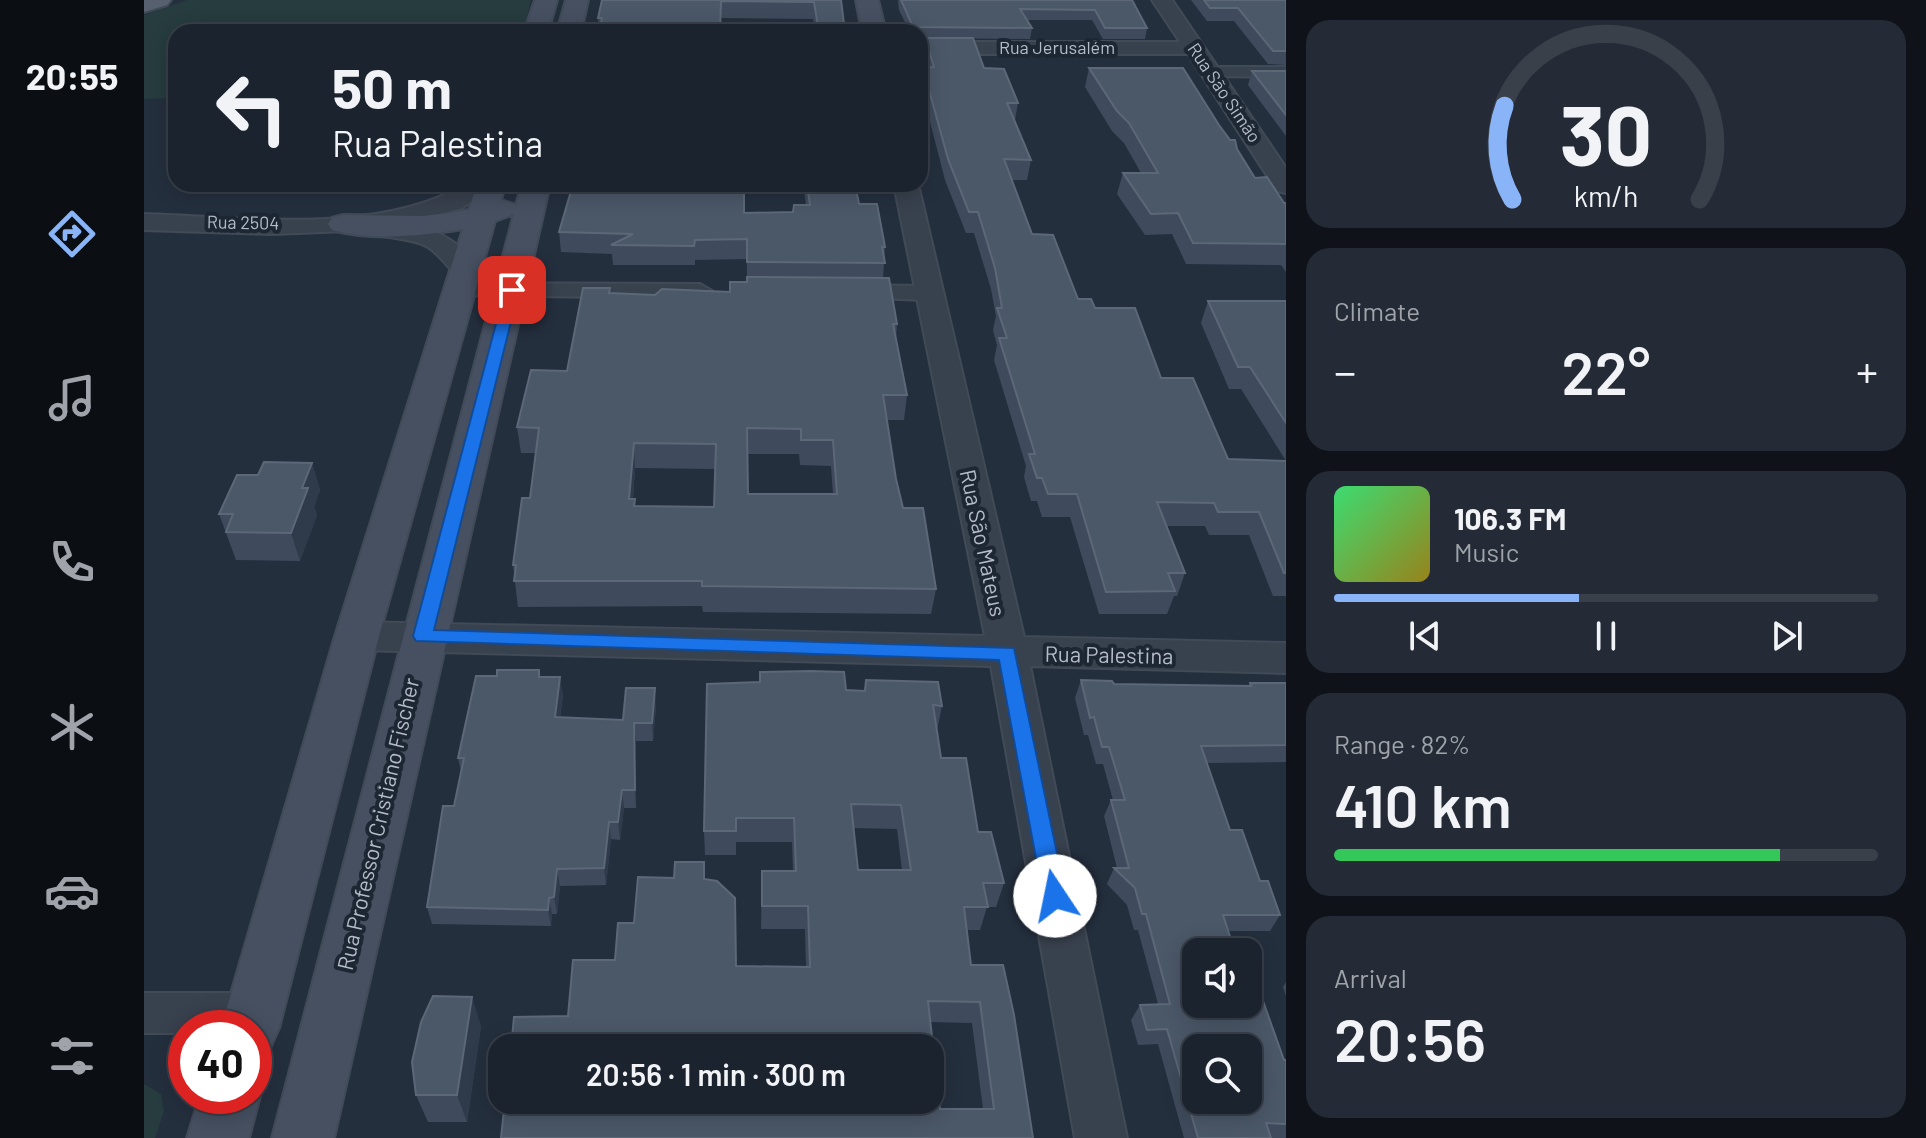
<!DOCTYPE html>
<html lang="en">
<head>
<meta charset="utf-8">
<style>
  body { margin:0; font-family:Barlow,sans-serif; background:#242b36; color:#f1f3f6; height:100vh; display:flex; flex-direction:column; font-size:30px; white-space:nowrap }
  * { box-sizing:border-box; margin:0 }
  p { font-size:26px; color:#a0a4aa }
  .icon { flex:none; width:44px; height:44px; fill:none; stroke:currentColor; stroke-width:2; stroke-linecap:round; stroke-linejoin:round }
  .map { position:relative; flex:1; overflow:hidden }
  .side { display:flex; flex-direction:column; gap:20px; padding:20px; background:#0f1319; width:640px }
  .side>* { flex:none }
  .top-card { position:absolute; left:24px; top:24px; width:760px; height:168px; border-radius:24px; box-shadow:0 4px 20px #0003,0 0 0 2px #39404a; background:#1b232e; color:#f1f3f6; overflow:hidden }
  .buttons { position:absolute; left:1038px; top:938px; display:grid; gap:16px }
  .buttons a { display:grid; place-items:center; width:80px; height:80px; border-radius:16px; background:#1b232e; box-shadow:0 4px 20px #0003,0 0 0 2px #39404a; font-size:40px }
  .speed { position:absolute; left:24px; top:1010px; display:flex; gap:16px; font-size:40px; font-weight:700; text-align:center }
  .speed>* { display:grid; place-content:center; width:104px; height:104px; border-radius:50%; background:#1b232e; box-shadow:0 4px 20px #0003,0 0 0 2px #39404a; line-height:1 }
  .speed .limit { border:12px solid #d22; background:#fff; color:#111 }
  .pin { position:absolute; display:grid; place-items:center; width:68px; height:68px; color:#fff; margin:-34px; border-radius:16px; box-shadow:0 4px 12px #0006 }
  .me { position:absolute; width:88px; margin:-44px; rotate:349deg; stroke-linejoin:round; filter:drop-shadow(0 0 6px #0008) }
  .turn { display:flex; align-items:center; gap:28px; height:168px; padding:0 32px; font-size:36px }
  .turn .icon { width:104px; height:104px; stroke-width:2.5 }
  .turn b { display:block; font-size:56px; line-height:68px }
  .big { font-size:60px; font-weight:600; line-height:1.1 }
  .side .widget { flex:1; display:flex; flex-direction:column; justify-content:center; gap:12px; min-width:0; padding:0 28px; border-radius:24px; background:#242b36 }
  .side .dial { align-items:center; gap:0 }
  .dial svg { height:208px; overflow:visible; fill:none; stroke:#39404a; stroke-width:7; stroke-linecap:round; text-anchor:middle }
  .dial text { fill:#f1f3f6; stroke:none }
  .song { display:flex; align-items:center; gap:24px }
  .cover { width:96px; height:96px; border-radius:12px; background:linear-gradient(135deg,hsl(140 70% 55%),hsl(50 70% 35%)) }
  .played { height:8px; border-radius:4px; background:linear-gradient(90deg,#8ab4f8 45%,#39404a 45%) }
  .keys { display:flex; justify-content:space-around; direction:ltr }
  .heat { display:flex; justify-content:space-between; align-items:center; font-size:44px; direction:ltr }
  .charge { height:12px; border-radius:6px; background:linear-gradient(90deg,#34c759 82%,#39404a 0) }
  .trip { position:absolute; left:344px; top:1034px; width:456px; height:80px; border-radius:24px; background:#1b232e; box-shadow:0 4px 20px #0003,0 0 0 2px #39404a; font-weight:600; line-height:80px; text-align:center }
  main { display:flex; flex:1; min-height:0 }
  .tab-bar { display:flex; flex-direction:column; width:144px; justify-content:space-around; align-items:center; background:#0b0e12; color:#a0a4aa }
  .tab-bar .icon { width:56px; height:56px }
  .tab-bar .selected { color:#8ab4f8 }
  .tab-bar b { font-size:36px; color:#f1f3f6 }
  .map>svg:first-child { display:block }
  .green { fill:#263c3f }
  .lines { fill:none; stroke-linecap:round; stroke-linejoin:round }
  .minor-casing { stroke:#414a57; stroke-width:4 }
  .tertiary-casing { stroke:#414a57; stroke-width:4 }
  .secondary-casing { stroke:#414a57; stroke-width:4 }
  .primary-casing { stroke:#414a57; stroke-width:4 }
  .minor { fill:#38414e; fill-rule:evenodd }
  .tertiary { fill:#38414e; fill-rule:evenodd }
  .secondary { fill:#465061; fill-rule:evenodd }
  .primary { fill:#56606e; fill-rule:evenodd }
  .wall { fill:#3f4b5c; fill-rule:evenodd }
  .shaded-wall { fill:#2f3b4b }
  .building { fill:#4b5868; stroke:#5c6777; stroke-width:2; fill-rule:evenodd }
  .route { fill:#1a73e8; stroke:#114b97; stroke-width:2 }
  .labels { text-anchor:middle; stroke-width:8; stroke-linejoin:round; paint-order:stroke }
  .far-street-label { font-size:18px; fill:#b4bcc9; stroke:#1d2633 }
  .street-label { font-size:22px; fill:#b4bcc9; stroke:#1d2633 }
</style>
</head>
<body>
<main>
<nav class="tab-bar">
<b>20:55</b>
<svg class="icon selected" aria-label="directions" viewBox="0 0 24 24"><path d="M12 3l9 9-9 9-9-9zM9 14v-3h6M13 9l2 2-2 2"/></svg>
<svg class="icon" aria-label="music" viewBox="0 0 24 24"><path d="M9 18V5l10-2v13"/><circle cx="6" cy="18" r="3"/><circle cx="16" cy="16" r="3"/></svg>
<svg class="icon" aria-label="phone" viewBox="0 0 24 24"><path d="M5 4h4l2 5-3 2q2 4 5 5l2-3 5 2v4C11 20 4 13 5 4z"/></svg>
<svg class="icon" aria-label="climate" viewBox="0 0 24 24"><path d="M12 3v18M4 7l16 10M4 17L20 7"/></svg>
<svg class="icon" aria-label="car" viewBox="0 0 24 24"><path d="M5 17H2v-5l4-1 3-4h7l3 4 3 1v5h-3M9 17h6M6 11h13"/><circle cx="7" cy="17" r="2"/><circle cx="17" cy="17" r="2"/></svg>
<svg class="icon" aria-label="filters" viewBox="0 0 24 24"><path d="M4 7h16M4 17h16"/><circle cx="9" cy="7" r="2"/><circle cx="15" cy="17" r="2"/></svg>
</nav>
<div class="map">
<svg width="1142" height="1138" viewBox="0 0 1142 1138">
  <rect width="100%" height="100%" fill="#242f3e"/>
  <!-- green -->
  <g class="green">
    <polygon points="43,0 387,0 379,32 32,32 32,98 0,99 0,15"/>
    <polygon points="0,1084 17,1094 20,1111 11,1138 0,1138"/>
  </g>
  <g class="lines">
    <defs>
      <g id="minor">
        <polygon points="1066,67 1142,67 1142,77 1060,76 1060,68"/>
        <polygon points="318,283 556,284 568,291 556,298 310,295 306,290"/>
        <polygon points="708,285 784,286 796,293 784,300 700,297 696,292"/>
        <polygon points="0,993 111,993 125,999 131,1013 125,1027 111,1033 110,1028 42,1028 42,1033 0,1033"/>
      </g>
      <g id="tertiary">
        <polygon points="1008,0 1028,0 1142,168 1142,193 1133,191 1044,54 776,54 776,42 1036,42"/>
        <path d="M322,184h30l-34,24 -57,16c35,6 56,18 76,48l-4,6c-25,6 -31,-22 -51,-32 -16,-8 -34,-7 -51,-12l-4,-4 -98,4 -129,-4v-16c100,3 233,22 322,-30z"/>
        <polygon points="750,184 774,184 880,637 1142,643 1142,673 886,666 983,1138 931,1138 847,666 213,650 200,646 194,636 200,626 213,622 841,636"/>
      </g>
      <g id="secondary">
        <polygon points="391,0 413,0 404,32 380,32"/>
        <polygon points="422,0 444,0 437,32 413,32"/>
        <polygon points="712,0 734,0 742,32 718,32"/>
        <path d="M333,184h28l-4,16 15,5 6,-21h28l-216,954h-62l242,-924 -19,7 -116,415 -100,392 -9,20 -16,7v-27h-33l114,-392 128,-407c-42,7 -90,12 -131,1l-4,-6 4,-6 11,-3 81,1 45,-6z"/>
        <polygon points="110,1081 116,1096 105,1138 43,1138 56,1096 110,1096"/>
      </g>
      <polygon id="primary" points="0,0 27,0 23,5 0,12"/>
    </defs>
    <!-- minor casing -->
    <use href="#minor" class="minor-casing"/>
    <!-- tertiary casing -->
    <use href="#tertiary" class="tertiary-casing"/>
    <!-- secondary casing -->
    <use href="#secondary" class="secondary-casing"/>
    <!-- primary casing -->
    <use href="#primary" class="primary-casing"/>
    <!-- minor -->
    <use href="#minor" class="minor"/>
    <!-- tertiary -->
    <use href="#tertiary" class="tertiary"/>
    <!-- secondary -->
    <use href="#secondary" class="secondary"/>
    <!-- primary -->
    <use href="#primary" class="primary"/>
  </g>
  <!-- wall -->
  <g class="wall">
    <polygon points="458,0 697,0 701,32 671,32 669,19 577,18 455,32 454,18"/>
    <polygon points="754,0 988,0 1003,28 1001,39 959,39 948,20 883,20 888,28 886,39 776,38 776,32 766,32 755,10"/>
    <polygon points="1047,0 1142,0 1142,65 1124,64 1090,21 1063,21"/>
    <polygon points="781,38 840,68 874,103 871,120 887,160 883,180 867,180 888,234 934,299 951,308 1017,378 1084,459 1142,461 1097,389 1085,389 1057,323 1064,301 1142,301 1142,597 1141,596 1129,596 1105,535 1065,535 1061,526 1022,526 1041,573 1033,596 1030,596 1023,614 955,614 926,517 898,517 893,501 887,501 880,477 882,466 850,360 853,345 849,330 852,316 847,289 830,233 822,233 801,180 777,87 779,68 782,67 779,57"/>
    <polygon points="1142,66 1142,136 1104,85 1108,71 1140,71"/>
    <polygon points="945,68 1075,125 1111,178 1140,203 1142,203 1142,272 1137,265 1042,264 1028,234 1001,235 973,194 979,173 997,173 980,143 968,131 941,87"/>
    <path d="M659,184h52l4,20 26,43 -2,31 14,46 -1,14 11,57 -3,25h-17l9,59 7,29 33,81 -5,25 -228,-2 -1,-6 -184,1 -5,-42 17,-67 6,-45h-15l-4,-26 50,-56 44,-78 44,2 75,-3 17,-10v-23l-52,1v5h-82l-1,-11 -51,-2 -2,-20 185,-19 49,-1 13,-7zM603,454h52l1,11 31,1 2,28h-85zM491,468l80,1 -1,38 -79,-1 -2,-7z"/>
    <polygon points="168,463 176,490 170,507 173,515 156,561 92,560 75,514 114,475"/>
    <polygon points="396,677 419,695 416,718 479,720 512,706 509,741 492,741 492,808 480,808 476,840 467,839 462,885 416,886 413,914 408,914 407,926 288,924 283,907 310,806 317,771 314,758"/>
    <path d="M722,680l76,26 -5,24 4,28 63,125 -8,24h-9l-7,23h-13l4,35 62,173 -465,-122 47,-56 19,-37 70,-44 32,87 70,1 -1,-38h-44l1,-58h31l-1,-29h-56v13h-31l-1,-24 142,-141 18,1zM709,828l44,1 5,41h-44zM786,1022l42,1 11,86h-43z"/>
    <polygon points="937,680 970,684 1104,686 1106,683 1142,683 1142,762 1063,763 1086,830 1136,915 1126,931 1084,931 1052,952 1140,1060 1142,1060 1142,1138 1040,1138 1014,1044 994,1045 987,1020 996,1005 1014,1004 994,930 990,930 983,905 963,884 970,868 973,868 960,816 967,800 969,800 959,764 952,764 944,735 940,735 931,698"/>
    <polygon points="1142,982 1142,996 1139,987"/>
    <polygon points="337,1026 323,1122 284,1122 272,1095"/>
  </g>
  <!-- shaded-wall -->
  <g class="shaded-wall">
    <polygon points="490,443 491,468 487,525 485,499"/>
    <polygon points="168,463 176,490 170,507 173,515 156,561 147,533 158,488"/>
    <polygon points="416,677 419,695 413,735 411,717"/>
    <polygon points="511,688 512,706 509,741 508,723"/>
    <polygon points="490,723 492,741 492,808 491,790"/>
    <polygon points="478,790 480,808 476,840 474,822"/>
    <polygon points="465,822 467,839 462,885 460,868"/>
    <polygon points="413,869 416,886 413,914 410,897"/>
    <polygon points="405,898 408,914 407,926 404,910"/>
    <polygon points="328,997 337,1026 323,1122 313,1095"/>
  </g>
  <!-- building -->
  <g class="building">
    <polygon points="458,0 697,0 701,32 675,32 670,2 577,1 576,32 455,32 458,18 454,18"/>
    <polygon points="757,0 988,0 1003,28 961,28 951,10 876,9 888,28 769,27"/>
    <polygon points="1060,0 1142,0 1142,51 1129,51 1094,8 1066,8"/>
    <polygon points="781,38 829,38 840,68 860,69 874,103 863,103 887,160 860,159 888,234 909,235 934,299 947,299 951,308 991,308 1017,378 1049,378 1084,459 1142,461 1142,573 1140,573 1115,512 1074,512 1070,503 1013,502 1041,573 1024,573 1031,591 962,592 933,494 904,494 898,478 893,478 885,454 891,454 855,338 863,338 853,308 858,308 851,268 834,212 825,212 804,159 779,68 790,67"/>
    <polygon points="945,68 1039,68 1075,125 1086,140 1091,140 1093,149 1111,178 1123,177 1140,203 1142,203 1142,244 1049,243 1034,213 1007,214 979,173 1014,173 985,123 973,111"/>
    <polygon points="1108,71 1142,71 1142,115"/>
    <polygon points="429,184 600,184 600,213 649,212 650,205 666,205 663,184 711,184 715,204 733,204 741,247 738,247 741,263 603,262 603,239 551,240 550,246 467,245 489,234 415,232"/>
    <path d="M603,277l142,1 8,46h-4l14,71h-24l13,84 7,29h20l13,81 -234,-3v-5h-188l2,-16h-3l9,-67h8l9,-70 -22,-1 14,-57 36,1 16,-83h27l-1,5 46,2 7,-6 68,3v-10h17zM603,428l54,1v11h32l4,54h-89zM490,443l82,1 -2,63 -80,-1 1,-7h-6z"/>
    <polygon points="1064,301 1142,301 1142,423 1106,367 1094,367"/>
    <polygon points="120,462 168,463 158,488 164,488 147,533 82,532 89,514 75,514 93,475 114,475"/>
    <polygon points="353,670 395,670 395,677 416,677 411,717 479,720 482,688 511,688 508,723 490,723 491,790 478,790 474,822 465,822 460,868 413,869 410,897 405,898 404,910 283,907 299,806 310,806 320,758 314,758 332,676 353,676"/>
    <path d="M667,671l33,1 2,18 19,1 1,-11 72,2 4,24 -9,-1 8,53h25l12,74h13l13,51h-21l5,24h-24l7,58h32l11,50 19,123h-532l4,-38h425v-52h-419l3,-31 54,-1 5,-56h42l3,-37h16l4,-46 36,1 1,-16h29v17l13,2 18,17 1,68 74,1 -2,-61h-46v-35h34l-2,-53h-58v13h-32l3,-147 53,-2v-10zM707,804l50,1 10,65h-53zM784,1001l52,1 14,107h-54z"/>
    <path d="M937,680l31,1 2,3 137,2 -1,-3h36v62l-85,1 29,84h12l18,51h8l12,34h-57l12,37h-39v52h52v-17h10l26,73h2v64l-20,-1 5,15h-73l-31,-109 -20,1 -7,-25 30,-1 -24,-90h-4l-7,-26 -21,-20h15l-18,-68h14l-16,-53h-7l-8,-30 -4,1zM1052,1048h52v52h-52z"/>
    <polygon points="289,996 328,997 313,1095 272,1095 268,1062 277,1022"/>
  </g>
  <!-- route -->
  <polygon class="route" points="368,286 375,290 290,630 870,648 922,896 919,903 911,906 902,903 899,896 855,660 272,641 269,636 361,290"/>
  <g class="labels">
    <!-- far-street labels -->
    <g class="far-street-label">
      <text x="913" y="54">Rua Jerusalém</text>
      <text transform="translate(1080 93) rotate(56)" y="6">Rua São Simão</text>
      <text transform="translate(99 223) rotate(1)" y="6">Rua 2504</text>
    </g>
    <!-- street labels -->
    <g class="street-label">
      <text transform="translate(839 543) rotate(78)" y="8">Rua São Mateus</text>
      <text transform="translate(965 655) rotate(1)" y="8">Rua Palestina</text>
      <text transform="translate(234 824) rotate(-77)" y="8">Rua Professor Cristiano Fischer</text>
    </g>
  </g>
</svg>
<div class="buttons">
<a><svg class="icon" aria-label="sound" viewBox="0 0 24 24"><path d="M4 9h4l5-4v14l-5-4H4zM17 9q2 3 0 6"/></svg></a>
<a><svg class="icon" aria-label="search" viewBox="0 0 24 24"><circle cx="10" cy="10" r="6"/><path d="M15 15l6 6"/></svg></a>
</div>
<div class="speed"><div class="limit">40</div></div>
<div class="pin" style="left:368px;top:290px;background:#d93025"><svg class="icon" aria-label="arrive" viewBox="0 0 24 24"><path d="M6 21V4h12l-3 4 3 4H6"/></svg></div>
<svg class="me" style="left:911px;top:896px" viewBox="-20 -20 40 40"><circle r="19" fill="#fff"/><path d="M0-13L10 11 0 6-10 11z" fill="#1a73e8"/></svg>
<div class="trip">20:56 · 1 min · 300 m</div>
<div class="top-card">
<div class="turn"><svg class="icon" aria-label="left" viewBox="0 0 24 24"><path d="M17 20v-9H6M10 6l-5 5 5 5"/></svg><div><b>50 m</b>Rua Palestina</div></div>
</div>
</div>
<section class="side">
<div class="widget dial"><svg viewBox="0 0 100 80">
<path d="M14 69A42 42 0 1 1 86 69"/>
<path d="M14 69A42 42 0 0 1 11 33" stroke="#8ab4f8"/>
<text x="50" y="56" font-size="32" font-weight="700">30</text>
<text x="50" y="72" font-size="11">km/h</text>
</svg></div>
<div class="widget"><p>Climate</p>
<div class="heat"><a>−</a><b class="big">22°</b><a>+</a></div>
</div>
<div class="widget">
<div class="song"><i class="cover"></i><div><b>106.3 FM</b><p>Music</p></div></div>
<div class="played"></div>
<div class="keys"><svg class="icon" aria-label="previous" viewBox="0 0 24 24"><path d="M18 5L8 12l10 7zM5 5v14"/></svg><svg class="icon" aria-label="pause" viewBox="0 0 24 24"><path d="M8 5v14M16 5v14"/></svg><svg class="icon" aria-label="next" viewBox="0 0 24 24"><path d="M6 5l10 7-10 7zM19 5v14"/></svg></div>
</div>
<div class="widget"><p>Range · 82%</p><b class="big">410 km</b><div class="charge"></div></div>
<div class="widget"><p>Arrival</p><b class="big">20:56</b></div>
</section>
</main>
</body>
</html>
